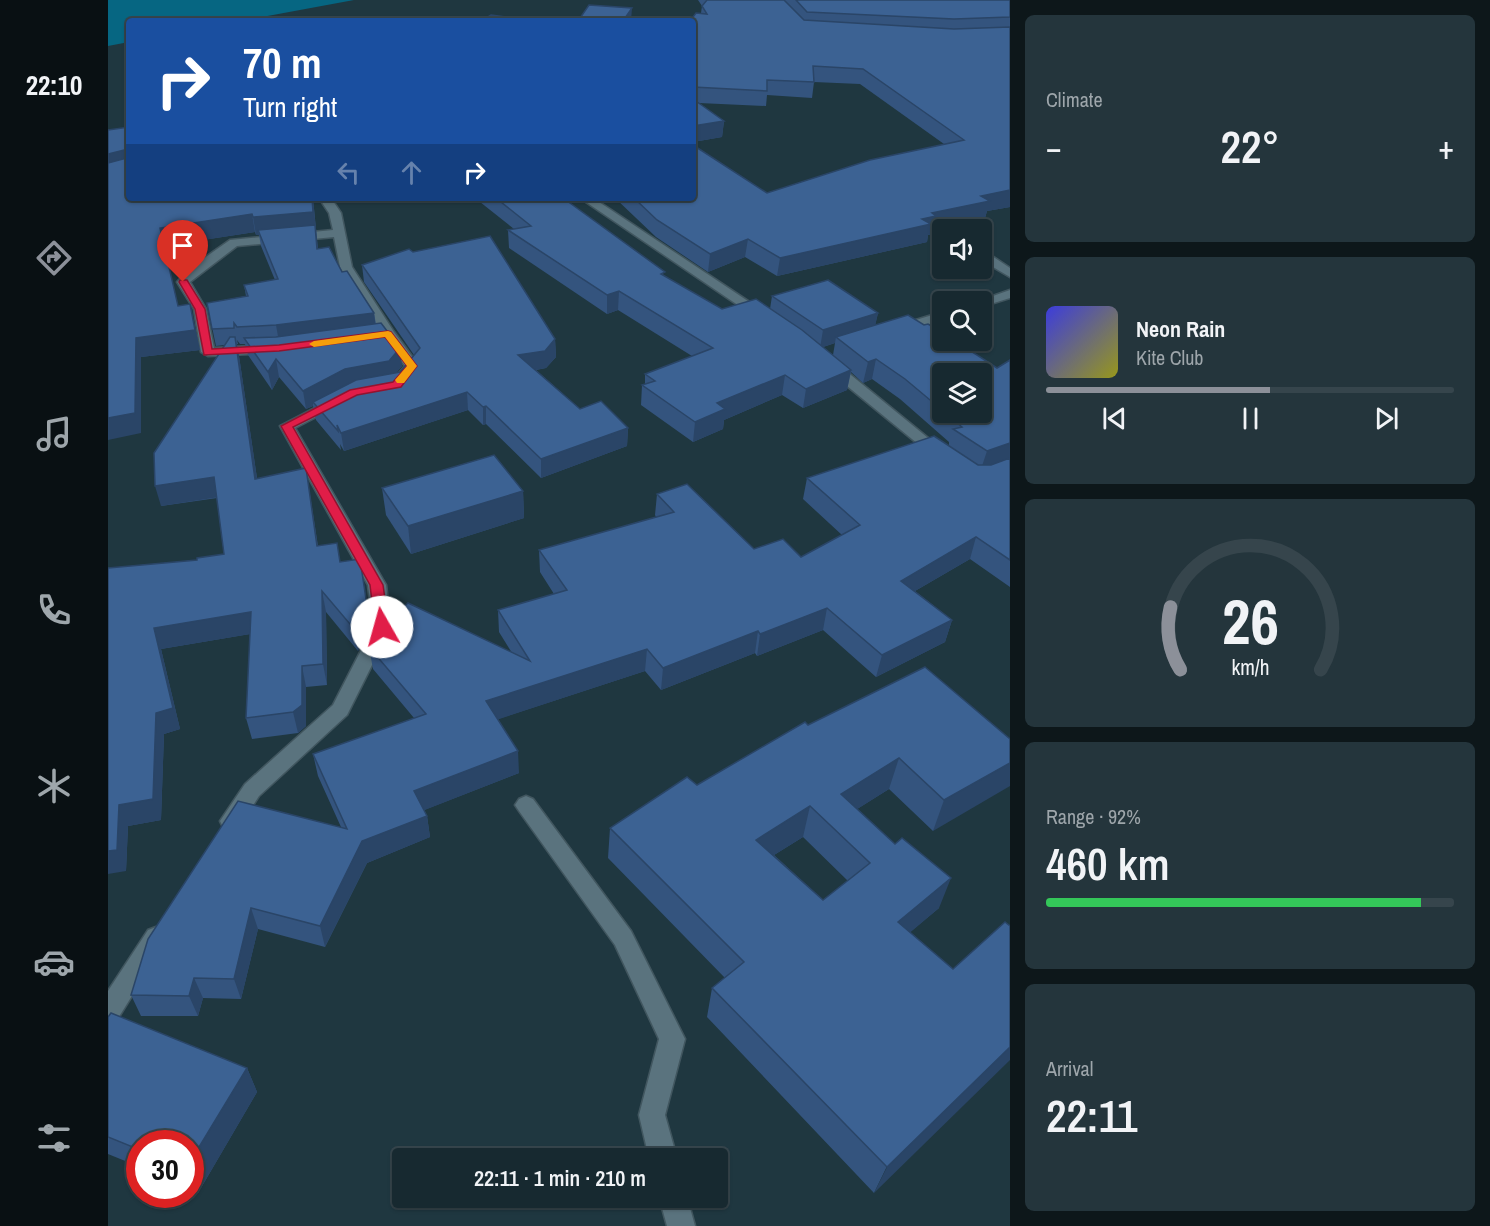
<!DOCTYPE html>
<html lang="en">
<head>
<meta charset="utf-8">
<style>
  body { margin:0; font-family:"Archivo Narrow",sans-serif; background:#24353c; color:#f1f3f6; height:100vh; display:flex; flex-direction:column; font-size:22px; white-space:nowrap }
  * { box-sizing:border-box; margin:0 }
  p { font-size:20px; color:#9ea6ab }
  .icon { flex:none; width:33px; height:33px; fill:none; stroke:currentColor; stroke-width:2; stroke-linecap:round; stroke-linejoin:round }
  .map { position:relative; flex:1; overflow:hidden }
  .side { display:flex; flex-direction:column; gap:15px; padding:15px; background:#0d171a; width:480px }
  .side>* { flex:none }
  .top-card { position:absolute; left:18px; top:18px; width:570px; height:183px; border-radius:6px; box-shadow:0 2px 4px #0004,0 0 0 2px #36454c; background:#1a4fa0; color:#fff; overflow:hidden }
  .tools { position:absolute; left:824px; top:219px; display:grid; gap:12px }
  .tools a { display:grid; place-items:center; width:60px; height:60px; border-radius:6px; background:#172930; box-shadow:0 2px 4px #0004,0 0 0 2px #36454c; font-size:30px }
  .speed { position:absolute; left:18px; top:1130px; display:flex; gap:12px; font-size:30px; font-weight:700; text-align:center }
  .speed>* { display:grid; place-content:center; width:78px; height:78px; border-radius:50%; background:#172930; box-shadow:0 2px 4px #0004,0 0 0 2px #36454c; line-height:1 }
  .speed .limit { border:9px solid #d22; background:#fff; color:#111 }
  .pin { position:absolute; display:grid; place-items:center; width:51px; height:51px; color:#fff; margin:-62px -26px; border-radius:50% 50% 50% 0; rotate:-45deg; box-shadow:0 0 6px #0007 }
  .pin .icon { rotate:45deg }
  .me { position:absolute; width:66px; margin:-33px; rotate:353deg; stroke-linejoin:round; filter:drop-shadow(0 0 4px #0008) }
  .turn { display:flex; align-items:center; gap:21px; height:126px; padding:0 18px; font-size:27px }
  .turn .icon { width:78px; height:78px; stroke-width:2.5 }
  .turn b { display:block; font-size:42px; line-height:51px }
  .lanes { display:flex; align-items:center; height:57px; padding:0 18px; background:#0003; justify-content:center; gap:30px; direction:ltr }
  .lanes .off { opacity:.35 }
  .big { font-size:45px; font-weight:600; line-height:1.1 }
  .side .tile { flex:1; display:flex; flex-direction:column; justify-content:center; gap:9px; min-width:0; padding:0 21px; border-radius:9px; background:#24353c }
  .side .dial { align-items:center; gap:0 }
  .dial svg { height:156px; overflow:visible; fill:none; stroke:#36454c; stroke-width:7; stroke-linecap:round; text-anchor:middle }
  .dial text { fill:#f1f3f6; stroke:none }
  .song { display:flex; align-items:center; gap:18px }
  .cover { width:72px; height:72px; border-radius:9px; background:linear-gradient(135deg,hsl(240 70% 55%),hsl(60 70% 35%)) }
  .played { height:6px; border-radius:3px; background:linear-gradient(90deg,#8c9099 55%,#36454c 55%) }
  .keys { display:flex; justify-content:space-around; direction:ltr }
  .heat { display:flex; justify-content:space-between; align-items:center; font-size:33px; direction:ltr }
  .charge { height:9px; border-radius:4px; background:linear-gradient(90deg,#34c759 92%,#36454c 0) }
  .trip { position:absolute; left:284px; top:1148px; width:336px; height:60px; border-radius:6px; background:#172930; box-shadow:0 2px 4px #0004,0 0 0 2px #36454c; font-weight:600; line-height:60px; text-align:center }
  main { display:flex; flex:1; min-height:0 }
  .tabs { display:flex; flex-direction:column; width:108px; justify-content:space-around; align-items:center; background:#091013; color:#9ea6ab }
  .tabs .icon { width:42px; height:42px }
  .tabs .active { color:#8c9099 }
  .tabs b { font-size:27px; color:#f1f3f6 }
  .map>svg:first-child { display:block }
  .green { fill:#066682 }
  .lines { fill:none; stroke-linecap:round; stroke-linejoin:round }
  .street-casing { stroke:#41565f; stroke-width:3 }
  .street { fill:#5a737e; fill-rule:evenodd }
  .wall { fill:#34547e; fill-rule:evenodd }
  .shaded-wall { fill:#2a4567 }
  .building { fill:#3c6293; stroke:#2a4567; stroke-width:1.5; fill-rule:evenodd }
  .route { fill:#e11d48; stroke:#92132f; stroke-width:1.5 }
  .slow { fill:#f59e0b }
</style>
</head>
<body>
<main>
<nav class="tabs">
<b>22:10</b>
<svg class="icon active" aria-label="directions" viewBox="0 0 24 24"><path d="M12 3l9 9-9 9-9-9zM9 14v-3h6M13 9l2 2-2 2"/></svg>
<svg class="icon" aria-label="music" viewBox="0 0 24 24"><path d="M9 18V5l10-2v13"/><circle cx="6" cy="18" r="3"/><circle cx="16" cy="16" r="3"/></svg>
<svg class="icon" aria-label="phone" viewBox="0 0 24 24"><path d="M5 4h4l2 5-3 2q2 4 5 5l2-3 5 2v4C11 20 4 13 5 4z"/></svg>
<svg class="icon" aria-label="climate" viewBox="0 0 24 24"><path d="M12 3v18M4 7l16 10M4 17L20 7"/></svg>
<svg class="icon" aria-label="car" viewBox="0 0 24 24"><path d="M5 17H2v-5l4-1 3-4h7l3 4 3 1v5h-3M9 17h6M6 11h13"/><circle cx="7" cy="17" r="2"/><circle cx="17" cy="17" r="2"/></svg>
<svg class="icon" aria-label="filters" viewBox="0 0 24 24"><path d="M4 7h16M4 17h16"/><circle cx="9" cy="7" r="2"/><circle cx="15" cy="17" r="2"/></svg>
</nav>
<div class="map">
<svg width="902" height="1226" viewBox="0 0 902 1226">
  <rect width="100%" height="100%" fill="#1f3740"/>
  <!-- green -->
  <polygon class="green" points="0,0 246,0 133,21 21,21 21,42 0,46"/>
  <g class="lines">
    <defs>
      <g id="street">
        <polygon points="211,198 223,198 233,213 244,267 286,332 311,366 298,382 293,383 286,379 297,366 273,334 232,267 226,237 129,246 82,282 98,309 106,348 162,345 169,349 162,353 100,356 93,352 86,309 69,282 82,268 122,240 225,230 221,213"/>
        <polygon points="472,198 485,198 661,315 654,319 649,318"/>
        <polygon points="873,252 878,252 902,268 902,277 873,260"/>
        <polygon points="902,290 902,298 873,307 873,302 868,302"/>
        <polygon points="834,312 834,320 790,334 783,330 785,327"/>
        <polygon points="722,361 727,362 836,451 839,454 836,457 826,457 717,368 715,365"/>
        <polygon points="226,398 231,399 233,402 231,405 187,428 278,585 283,627 239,715 151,796 131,827 123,830 115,827 112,821 137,784 225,705 265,627 260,585 172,426"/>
        <polygon points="418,796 425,799 523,931 577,1039 557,1115 569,1158 541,1158 531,1115 551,1039 507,945 411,811 407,805 411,799"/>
        <polygon points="48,927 56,930 60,937 56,944 9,1020 0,1023 0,991 40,930"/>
        <polygon points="551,1197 579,1197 587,1226 559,1226"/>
      </g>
    </defs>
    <!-- street casing -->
    <use href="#street" class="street-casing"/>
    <!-- street -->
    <use href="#street" class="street"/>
  </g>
  <!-- wall -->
  <g class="wall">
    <polygon points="590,0 902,0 902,207 879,211 877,218 825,230 824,234 820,235 819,242 669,276 637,257 600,272 548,237 507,198 585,198 659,193 836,144 752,84 706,82 704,98 659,95 658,106 591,103 616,121 614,137 585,142 585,21 593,13 594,6"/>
    <polygon points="21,127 21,198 205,198 210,249 234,272 266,313 268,324 294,366 288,373 292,372 306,355 256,282 254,265 447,339 448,357 438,368 428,370 472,409 520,428 519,446 433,478 378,424 375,425 360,410 236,451 232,444 233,450 208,420 205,406 198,409 171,377 164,390 140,355 137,344 132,344 129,340 130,344 129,344 131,356 149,478 201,488 210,546 232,562 263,627 250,651 218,612 219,685 198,687 198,726 190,733 144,739 138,718 142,634 53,649 72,729 56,734 53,820 20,826 18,871 0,568 89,560 116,554 109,498 53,506 116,345 108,346 99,303 138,296 136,285 167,280 153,246 151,235 148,235 147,232 56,246 70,306 86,323 92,350 33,357 33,433 0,130"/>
    <path d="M367,198h88l102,78 57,33h48l2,-13 106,17 -3,12h49l73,43 13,-8v227l-40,-28 -55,32 37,29 -7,22 -69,35 -53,-47 -66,26 -2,-3 -94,37 -16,-19 -147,48 21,54 -95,37 3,6 3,21 -63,26 -42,84 -67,-18 -17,70 -38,-1 -5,18h-57l-10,-21 210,-168 -23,-51 -5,-22 101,-36 -41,-49 -4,-22 143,6 -13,-21 -1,-22 56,-16 -14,-22 -1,-22 117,-33 -1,-2 2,-21 97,55 47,8 41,-22 -39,-36 4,-21 142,-33v-3l-49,-43 -28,-20 -9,4 -12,-11 -4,18 -44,18 -21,-13 -58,25 -1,9 -30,13 -52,-37 1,-20h3v-11l47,-18 -74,-46 -11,4 -98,-66 -1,-18 6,-1zM727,343l-2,12 -10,-8zM834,374l39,38h-39z"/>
    <polygon points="274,488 415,491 416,518 303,554 278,515"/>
    <path d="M700,725l202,14 -77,92 -44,-42 -32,20 82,99 -29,24 43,37 52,-47 -131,271 -167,-176 5,-29 13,-10 -117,-120 2,-30 87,-43zM695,837l45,44 -25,19 -49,-45z"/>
    <polygon points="0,1017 139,1068 149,1092 90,1193 82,1190 82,1143 32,1143 32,1167 0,1154"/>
  </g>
  <!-- shaded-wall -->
  <g class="shaded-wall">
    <polygon points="524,8 523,21 515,21"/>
    <polygon points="616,121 614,137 585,142 585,126"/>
    <polygon points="16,150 21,167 0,171 0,154"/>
    <polygon points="902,190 902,207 879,211 877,218 825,230 824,234 820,235 819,242 669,276 672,258 814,219 824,213 873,196"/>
    <polygon points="205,198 211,265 150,230 151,235 148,235 145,217"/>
    <polygon points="144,214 147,232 56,246 52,228"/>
    <polygon points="640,239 637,257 600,272 602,254"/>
    <polygon points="511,291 510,310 499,314 499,295"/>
    <polygon points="82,304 92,350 33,357 33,433 0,440 0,418 28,338"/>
    <polygon points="266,313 268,329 171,342 168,325"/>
    <polygon points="770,313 766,331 728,337 727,343 712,348 715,330"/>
    <polygon points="127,337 131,356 152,499 147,479"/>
    <polygon points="447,339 448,357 438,368 411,373 410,355"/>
    <polygon points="292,348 294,366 283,379 205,402 205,406 198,409 195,391 237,369"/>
    <polygon points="168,359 171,377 164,390 160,372"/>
    <polygon points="768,359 764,379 755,383 760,362"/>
    <polygon points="743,370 739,390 695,408 698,389"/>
    <polygon points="677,375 674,395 616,420 615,429 585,442 587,422 609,403"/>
    <polygon points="359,392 360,410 236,451 233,433"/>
    <polygon points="378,406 378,424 375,425 375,407"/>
    <polygon points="520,428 519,446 433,478 433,459"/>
    <polygon points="902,443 902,460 872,472 879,451"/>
    <polygon points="106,477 111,497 53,506 47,486"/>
    <polygon points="415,491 416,518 303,554 300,526"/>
    <polygon points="868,537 862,559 788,602 793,581"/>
    <polygon points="214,591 218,612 219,685 215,664"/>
    <polygon points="259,606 263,627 250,651 247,630"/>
    <polygon points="719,608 715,630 649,656 652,634"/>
    <polygon points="143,612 148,633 53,649 72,729 56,734 53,820 20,826 18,871 0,874 0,851 11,805 46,628"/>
    <polygon points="844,620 837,642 768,677 774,655"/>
    <polygon points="650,631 647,653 553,690 555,668"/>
    <polygon points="539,649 537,671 379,723 378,701"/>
    <polygon points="194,666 198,687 198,726 190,733 185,712"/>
    <polygon points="410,751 411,773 309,813 306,791"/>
    <polygon points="791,758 781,789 724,825 733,794"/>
    <polygon points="902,763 902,786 825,831 836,800"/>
    <polygon points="702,806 695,837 642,870 648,840"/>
    <polygon points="319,816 322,837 259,863 217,947 212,926 254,841"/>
    <polygon points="843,878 831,908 779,952 790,922"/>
    <polygon points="143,908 150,929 133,999 126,979"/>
    <polygon points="86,978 95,998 90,1016 81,996"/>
    <polygon points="902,1047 902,1060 766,1193 779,1167"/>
    <polygon points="139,1068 149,1092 90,1193 82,1179 82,1162"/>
  </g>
  <!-- building -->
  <g class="building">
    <polygon points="599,0 676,0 696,20 846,29 902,27 902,190 873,196 882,201 824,213 828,216 814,219 823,224 672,258 640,239 602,254 549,220 526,198 585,198 585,145 659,193 762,160 856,140 755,69 705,66 706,82 659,80 659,91 585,87 585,21 582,21 588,13 599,14 594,6"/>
    <polygon points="688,0 902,0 902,17 846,19 699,12"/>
    <polygon points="481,5 524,8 515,21 470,21"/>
    <polygon points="383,15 429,21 373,21"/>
    <polygon points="437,17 464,21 432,21"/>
    <polygon points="299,19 308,21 293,21"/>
    <polygon points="585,99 616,121 585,126"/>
    <polygon points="21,127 21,198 204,198 205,212 145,217 144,214 52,228 70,306 82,304 87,330 28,338 27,413 0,418 0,163 19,158 19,152 16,150 0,154 0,130"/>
    <polygon points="388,198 455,198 557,272 553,274 614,309 648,299 694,330 743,370 698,389 677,375 609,403 617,409 587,422 534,385 547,381 537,374 605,348 511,291 499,295 400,230 423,226"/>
    <polygon points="207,225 209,249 221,247 234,272 239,271 266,313 168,325 129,327 126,323 126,328 104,329 99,303 140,296 136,285 170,279 150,230"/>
    <polygon points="382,236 447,339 437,351 410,355 472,409 493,401 520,428 433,459 378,406 375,407 359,392 233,433 229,425 230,431 205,402 248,380 292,372 312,348 254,265 301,249 305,252"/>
    <polygon points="720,280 770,313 715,330 664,296"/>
    <polygon points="800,315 816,325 820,324 834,332 834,340 846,340 889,368 902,360 902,443 879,451 845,429 854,427 837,412 873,412 873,374 834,374 834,410 797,379 768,359 760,362 728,337"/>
    <polygon points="273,323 292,348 281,361 237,369 195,391 168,359 160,372 136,338 168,337"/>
    <polygon points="122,337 127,337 147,479 198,468 209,546 229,543 232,562 252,559 259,606 247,630 214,591 215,664 194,666 194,705 185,712 138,718 143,612 46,628 65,708 48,713 45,799 11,805 9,850 0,851 0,568 89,560 89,558 116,554 106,477 47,486 46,453"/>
    <polygon points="826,436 870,465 883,465 902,458 902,560 868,537 793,581 844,620 774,655 719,608 652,634 650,631 555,668 539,649 378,701 410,751 306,791 319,816 254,841 212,926 143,908 126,979 86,978 81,996 23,995 40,939 130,801 239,829 205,754 318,714 261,647 269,631 300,603 422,661 390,610 459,590 431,550 566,512 549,494 579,484 646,549 675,539 693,557 752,525 699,478"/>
    <polygon points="386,455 415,491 300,526 274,488"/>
    <path d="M817,667l85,72v24l-66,37 -45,-42 -58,36 54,50 7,-6 49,40 -53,44 55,47 52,-47 5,4v121l-123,120 -175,-179 32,-26 -134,-134 77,-51 10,8 108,-63 3,3zM702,806l60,57 -47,37 -67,-60z"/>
    <polygon points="3,1013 139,1068 82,1162 82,1143 32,1143 32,1150 0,1137 0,1017"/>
  </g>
  <!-- route -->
  <polygon class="route" points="72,280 79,280 97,309 104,349 171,345 280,331 283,332 309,366 293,387 249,395 185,427 275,585 281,627 279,631 274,632 267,627 262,585 173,426 242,390 285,382 299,366 277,337 171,351 96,355 87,309 71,282"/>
  <!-- slow -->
  <polygon class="slow" points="280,331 283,332 309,366 296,383 289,383 287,380 299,366 277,337 206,347 201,344 206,341"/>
</svg>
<div class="tools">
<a><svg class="icon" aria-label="sound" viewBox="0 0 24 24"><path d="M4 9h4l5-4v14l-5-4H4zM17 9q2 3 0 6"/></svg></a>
<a><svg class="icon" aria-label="search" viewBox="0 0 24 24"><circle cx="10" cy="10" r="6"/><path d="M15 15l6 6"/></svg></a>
<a><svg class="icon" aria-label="layers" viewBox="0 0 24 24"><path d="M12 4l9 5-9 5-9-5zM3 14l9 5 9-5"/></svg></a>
</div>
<div class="speed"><div class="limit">30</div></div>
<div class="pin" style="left:75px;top:282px;background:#d93025"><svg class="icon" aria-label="arrive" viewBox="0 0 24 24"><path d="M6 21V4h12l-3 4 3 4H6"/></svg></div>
<svg class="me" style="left:274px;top:627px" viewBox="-20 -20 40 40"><circle r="19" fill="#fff"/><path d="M0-13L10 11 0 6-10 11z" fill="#e11d48"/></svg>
<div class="trip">22:11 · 1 min · 210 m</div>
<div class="top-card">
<div class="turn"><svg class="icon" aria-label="right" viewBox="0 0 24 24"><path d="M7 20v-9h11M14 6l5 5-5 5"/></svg><div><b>70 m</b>Turn right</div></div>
<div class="lanes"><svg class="icon off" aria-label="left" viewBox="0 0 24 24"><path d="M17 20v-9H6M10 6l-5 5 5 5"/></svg><svg class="icon off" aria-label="ahead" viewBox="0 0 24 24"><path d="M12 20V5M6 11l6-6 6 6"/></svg><svg class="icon" aria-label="right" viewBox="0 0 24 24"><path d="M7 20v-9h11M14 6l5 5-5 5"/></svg></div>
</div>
</div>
<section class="side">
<div class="tile"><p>Climate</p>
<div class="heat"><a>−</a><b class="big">22°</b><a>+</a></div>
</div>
<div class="tile">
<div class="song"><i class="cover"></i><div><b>Neon Rain</b><p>Kite Club</p></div></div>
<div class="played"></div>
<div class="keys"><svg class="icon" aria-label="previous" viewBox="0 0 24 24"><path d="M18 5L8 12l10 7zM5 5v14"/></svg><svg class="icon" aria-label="pause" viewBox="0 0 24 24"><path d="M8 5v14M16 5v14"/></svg><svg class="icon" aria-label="next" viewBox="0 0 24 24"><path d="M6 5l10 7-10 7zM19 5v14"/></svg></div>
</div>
<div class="tile dial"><svg viewBox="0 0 100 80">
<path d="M14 69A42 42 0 1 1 86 69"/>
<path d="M14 69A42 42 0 0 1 9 37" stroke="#8c9099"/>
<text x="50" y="56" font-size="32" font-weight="700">26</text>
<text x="50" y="72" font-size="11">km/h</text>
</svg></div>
<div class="tile"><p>Range · 92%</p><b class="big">460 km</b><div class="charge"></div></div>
<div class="tile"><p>Arrival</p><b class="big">22:11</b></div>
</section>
</main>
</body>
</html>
